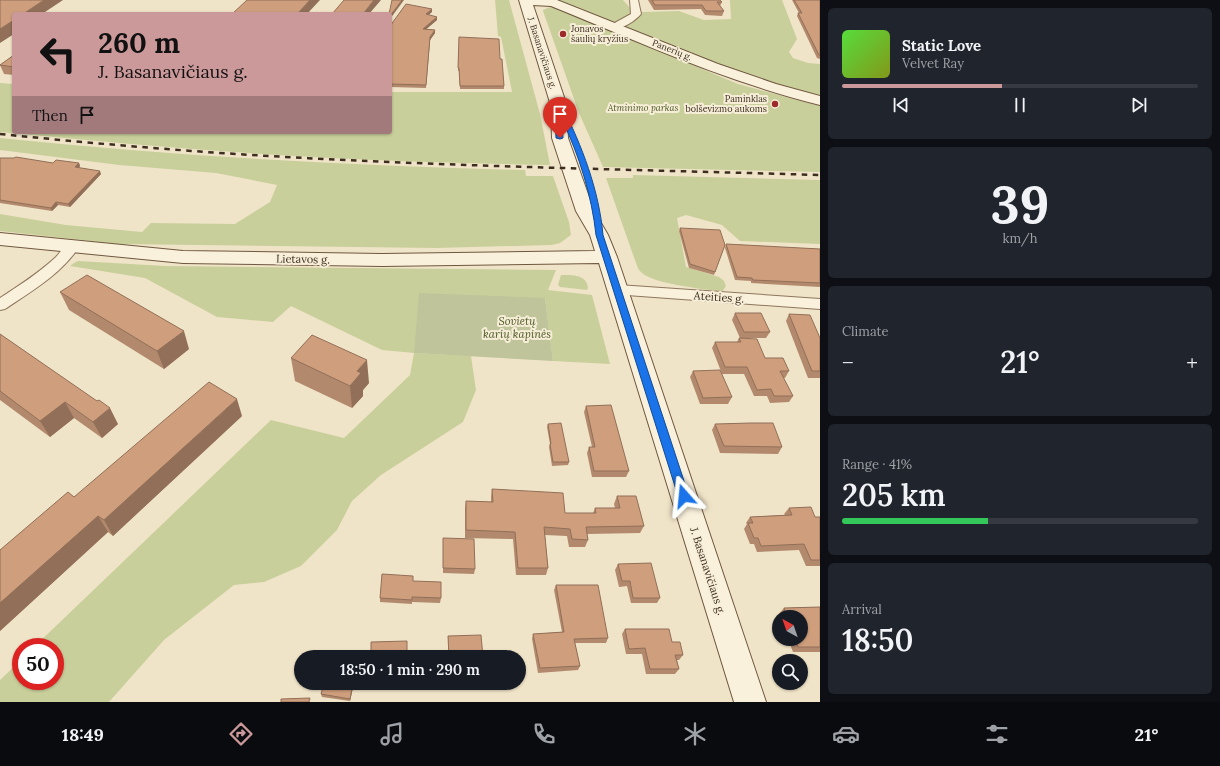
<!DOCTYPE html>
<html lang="en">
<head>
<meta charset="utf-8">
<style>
  body { margin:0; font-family:Lora,serif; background:#20242c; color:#f1f3f6; height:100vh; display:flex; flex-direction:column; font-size:15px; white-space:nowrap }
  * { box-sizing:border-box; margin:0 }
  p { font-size:13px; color:#9ea1a6 }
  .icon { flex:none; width:22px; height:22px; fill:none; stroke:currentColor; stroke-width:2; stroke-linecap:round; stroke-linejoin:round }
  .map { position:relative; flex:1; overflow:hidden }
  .side { display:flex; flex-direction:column; gap:8px; padding:8px; background:#0d0f14; width:400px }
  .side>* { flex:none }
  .top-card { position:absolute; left:12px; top:12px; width:380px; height:122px; border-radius:4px; box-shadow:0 1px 3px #0004; background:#cc999b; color:#111; overflow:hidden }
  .needle { width:26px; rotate:320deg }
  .controls { position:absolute; left:772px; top:610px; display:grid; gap:8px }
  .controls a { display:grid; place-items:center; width:36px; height:36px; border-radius:50%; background:#171b24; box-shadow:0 1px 3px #0004; font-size:20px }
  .speed { position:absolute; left:12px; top:638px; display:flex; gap:8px; font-size:20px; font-weight:700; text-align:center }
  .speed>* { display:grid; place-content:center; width:52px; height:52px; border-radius:50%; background:#171b24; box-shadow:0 1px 3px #0004; line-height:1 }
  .speed .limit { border:6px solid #d22; background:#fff; color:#111 }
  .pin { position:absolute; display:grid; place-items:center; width:34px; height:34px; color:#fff; margin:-41px -17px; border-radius:50% 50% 50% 0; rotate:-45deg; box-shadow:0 0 4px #0007 }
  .pin .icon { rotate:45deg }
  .me { position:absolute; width:44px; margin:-22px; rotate:342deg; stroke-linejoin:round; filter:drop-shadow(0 0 3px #0008) }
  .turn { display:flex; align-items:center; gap:14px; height:84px; padding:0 20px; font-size:18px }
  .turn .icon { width:52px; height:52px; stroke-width:2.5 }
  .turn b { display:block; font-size:28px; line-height:34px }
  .then { display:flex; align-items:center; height:38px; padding:0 20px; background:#0003; gap:8px; font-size:15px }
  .big { font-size:30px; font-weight:600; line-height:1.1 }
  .side .widget { flex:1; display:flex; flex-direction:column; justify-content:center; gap:6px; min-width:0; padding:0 14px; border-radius:6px; background:#20242c }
  .side .dial { align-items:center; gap:0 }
  .dial b { font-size:52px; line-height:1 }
  .song { display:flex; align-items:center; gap:12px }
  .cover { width:48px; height:48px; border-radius:6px; background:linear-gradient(135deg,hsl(110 70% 55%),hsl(70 70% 35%)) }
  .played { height:4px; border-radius:2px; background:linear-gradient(90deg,#cc999b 45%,#363941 45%) }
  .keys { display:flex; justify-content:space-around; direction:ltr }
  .heat { display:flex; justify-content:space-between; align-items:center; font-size:22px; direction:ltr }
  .charge { height:6px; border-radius:3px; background:linear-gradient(90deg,#34c759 41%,#363941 0) }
  .trip { position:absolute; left:294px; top:650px; width:232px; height:40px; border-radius:20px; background:#171b24; box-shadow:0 1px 3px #0004; font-weight:600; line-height:40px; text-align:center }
  .menu { display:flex; height:64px; justify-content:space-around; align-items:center; background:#090b0e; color:#9ea1a6 }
  .menu .icon { width:28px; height:28px }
  .menu .on { color:#cc999b }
  .menu b { font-size:18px; color:#f1f3f6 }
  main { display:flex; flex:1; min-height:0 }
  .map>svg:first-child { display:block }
  .green { fill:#c9cf9b }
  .cemetery { fill:#bfc49a }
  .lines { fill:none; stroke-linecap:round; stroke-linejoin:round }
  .street-casing { stroke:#8d765c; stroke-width:2 }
  .secondary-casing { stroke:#6f573f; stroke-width:2 }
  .street { fill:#faf1dc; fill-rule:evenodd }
  .secondary { fill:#faf1dc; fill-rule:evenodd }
  .rail { stroke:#3d2e20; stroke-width:2.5; stroke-dasharray:5.5 5.5; stroke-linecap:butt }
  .wall { fill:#b2896c }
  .shaded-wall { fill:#916f58 }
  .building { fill:#cf9f7d; stroke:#916f58 }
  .route { fill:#1a73e8; stroke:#114b97 }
  .poi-dot { fill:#9e2a2b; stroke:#f7eed8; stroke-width:1.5 }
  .labels { text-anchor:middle; stroke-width:4; stroke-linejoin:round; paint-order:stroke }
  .far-poi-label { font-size:9px; fill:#3d2e20; stroke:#f7eed8; text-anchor:start }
  .far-street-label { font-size:9px; fill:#3d2e20; stroke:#f7eed8 }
  .far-park-label { font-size:9px; font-style:italic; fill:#4d5a26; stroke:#f7eed8 }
  .street-label { font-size:11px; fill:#3d2e20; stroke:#f7eed8 }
  .park-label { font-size:11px; font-style:italic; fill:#4d5a26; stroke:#f7eed8 }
</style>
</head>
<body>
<main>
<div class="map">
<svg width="820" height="702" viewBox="0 0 820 702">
  <rect width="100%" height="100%" fill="#f0e4c8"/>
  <!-- green -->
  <g class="green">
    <path d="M495,0h14l31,114 10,51c-51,-1 -101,-2 -151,-4 -134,-5 -266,-16 -399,-29v-49l14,1v48h376v-40h122l-11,-55 -3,-1z"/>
    <polygon points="558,0 623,0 631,9 642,12 679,11 704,20 731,19 730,0 782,0 797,39 789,52 793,58 808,63 820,64 820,98 753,79 627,29 626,27 628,24 610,21"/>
    <polygon points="550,7 560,9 738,84 820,106 820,172 603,167 579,113 543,11 543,10"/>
    <path d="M0,138c175,18 350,28 525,32l1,6h27l16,46 2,13 -11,8 -8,2 -116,3 -318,-4 -118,-13v-17l66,11 76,7 9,-9 84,1 35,-22 7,-17 -61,-12 -97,-8 -119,-15z"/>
    <path d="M633,175l187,5v64l-80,-3 -18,-16 -36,-10 -9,3 9,49 33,10 5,4 2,5 -4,6c-18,-3 -68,-8 -80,-19 -3,-2 -5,-7 -6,-10l-30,-85h27z"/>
    <polygon points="78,261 165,266 556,270 548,290 592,295 610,364 553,361 545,298 414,353 471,356 476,390 463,422 381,475 352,501 337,530 301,566 264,582 234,585 164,640 109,702 0,702 0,680 21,660 21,681 55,681 55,647 34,647 271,420 344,438 410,375 414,353 382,350 291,306 273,322 217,317 145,278 70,266 74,263"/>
    <path d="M561,275c10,0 26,-1 27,13l-1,2 -27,-3 -2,-2z"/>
  </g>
  <!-- cemetery -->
  <polygon class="cemetery" points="419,293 545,298 553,361 414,353"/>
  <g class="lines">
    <defs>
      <g id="street">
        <path d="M630,0h8l3,14c-6,7 -21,17 -30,15l-2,-2 2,-2 20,-11z"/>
        <path d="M72,243l5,1 2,3c-18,27 -47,44 -74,62l-5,1v-12c20,-13 39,-25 56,-41 5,-6 9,-12 16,-14z"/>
        <polygon points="618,285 820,299 820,309 613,294 611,290 613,286"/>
      </g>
      <path id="secondary" d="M519,0h38l161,64 58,20 44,12v9c-93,-23 -181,-63 -269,-99l-18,-1 34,101 6,12 -3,3 -3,1 1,16 26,73 14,24 9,22 149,445h-32l-135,-439 -217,3 -199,-3 -183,-18v-12l183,18 199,3 213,-3 -5,-16 -14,-24 -24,-73 -1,-32z"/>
    </defs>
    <!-- street casing -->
    <use href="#street" class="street-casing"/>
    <!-- secondary casing -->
    <use href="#secondary" class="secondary-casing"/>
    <!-- street -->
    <use href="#street" class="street"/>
    <!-- secondary -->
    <use href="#secondary" class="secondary"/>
    <!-- rail -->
    <path class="rail" d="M0,134c68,7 137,13 206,18 204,14 409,17 614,23"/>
  </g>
  <!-- wall -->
  <g class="wall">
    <polygon points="648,0 720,0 722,2 720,6 724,11 722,16 705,15 701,9 654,10"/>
    <polygon points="792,0 820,0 820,59 817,58 797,16 798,13 799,13"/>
    <polygon points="432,12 428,15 437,17 437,20 426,29 435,30 435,33 430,40 426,88 390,87 390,26"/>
    <polygon points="459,37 500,59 504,86 504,89 460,89 459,71 458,71"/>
    <polygon points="14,55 14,75 4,74 0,65"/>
    <polygon points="0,158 53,163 79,163 80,166 79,168 101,174 70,207 58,205 52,211 0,203"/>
    <polygon points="680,228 725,245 714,275 689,268 679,231"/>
    <polygon points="726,244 820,249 820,287 751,283 751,281 735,280 725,248"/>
    <polygon points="60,292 189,349 164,369 69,310"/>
    <polygon points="735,313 770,332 766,338 744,338 765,358 789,371 785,378 783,378 793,396 789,402 770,403 767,396 754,396 744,374 722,374 712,348 715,342 737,342 739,338 740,338 732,320"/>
    <polygon points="789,314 820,338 820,378 808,378 786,321"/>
    <polygon points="0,334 118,424 102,438 74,418 50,437 0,400"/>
    <polygon points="291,358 369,383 363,390 363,396 352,408 295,381"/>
    <polygon points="693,371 732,397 728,404 700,404 690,377"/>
    <polygon points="586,406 629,471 626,477 592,477 587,453 589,447 592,447 584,412"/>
    <polygon points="242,416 113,536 108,532 0,631 0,550 74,497"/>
    <polygon points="548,424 569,462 568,465 552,466 549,447 550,444 547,427"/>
    <polygon points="715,424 782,447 778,454 720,453 712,430"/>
    <polygon points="492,489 565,513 593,513 595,508 615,508 614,504 617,496 644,526 640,533 587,534 588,540 585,547 569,547 567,536 545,535 548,568 546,575 516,575 513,539 465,538 465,508 466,501 491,502 491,497"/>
    <polygon points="789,508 815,517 820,517 820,566 806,566 799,550 757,552 754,544 750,544 744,529 747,524 746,523 750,517 785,515 784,514"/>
    <polygon points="443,538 475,569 474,574 443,573"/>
    <polygon points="618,564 660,598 657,603 631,603 627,586 619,587 615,570"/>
    <polygon points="413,581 441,598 440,603 412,602 412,604 380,602 380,598"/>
    <polygon points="556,585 608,638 606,643 575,643 580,666 578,670 538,673 532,639 533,634 562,632 554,590"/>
    <polygon points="820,607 820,652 793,652 788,639 801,639 801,617 780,617 779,614 784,608"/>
    <polygon points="625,629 672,642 683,655 679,660 677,660 679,669 675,674 646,674 642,654 626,654 622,634"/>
    <polygon points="448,636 483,657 449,657 448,642"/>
    <polygon points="324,683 354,683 350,701 322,697 321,694"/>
  </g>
  <!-- shaded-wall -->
  <g class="shaded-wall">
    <polygon points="44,0 63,0 42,14 23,14"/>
    <polygon points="310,0 320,0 307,14 297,14"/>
    <polygon points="374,0 381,0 369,14 363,14"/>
    <polygon points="402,0 404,0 390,19 390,16"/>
    <polygon points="432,9 432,12 426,17 426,14"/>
    <polygon points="437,17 437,20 423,32 423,29"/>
    <polygon points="14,20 14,34 0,43 0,29"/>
    <polygon points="435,30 435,33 430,40 426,88 430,37"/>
    <polygon points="79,163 80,166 76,170 75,167"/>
    <polygon points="100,171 101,174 70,207 68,204"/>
    <polygon points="56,202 58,205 52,211 51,208"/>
    <polygon points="184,331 189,349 164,369 157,351"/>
    <polygon points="367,360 369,383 363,390 363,396 352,408 350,386 357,371"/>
    <polygon points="237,399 242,416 113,536 104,520"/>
    <polygon points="65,402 74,418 50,437 40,421"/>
    <polygon points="110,408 118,424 102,438 93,422"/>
    <polygon points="98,516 108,532 0,631 0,603"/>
    <polygon points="353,683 354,683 350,701 350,699"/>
  </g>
  <!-- building -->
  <g class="building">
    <polygon points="0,0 44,0 23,14 14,14 14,20 0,29"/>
    <polygon points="247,0 310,0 297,14 232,14"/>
    <polygon points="344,0 374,0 363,14 332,14"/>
    <polygon points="392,0 402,0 390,16 390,14 389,14"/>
    <polygon points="652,0 720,0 722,2 717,2 724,11 706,11 702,5 655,5"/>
    <polygon points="794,0 820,0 820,55 819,55 798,13 802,13"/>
    <polygon points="406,4 432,9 426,14 437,17 423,29 435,30 430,37 426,85 390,84 390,26"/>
    <polygon points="459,37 499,39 500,59 502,59 504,86 460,86 459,68 458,68"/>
    <polygon points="14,55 14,67 0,65"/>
    <polygon points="16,157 53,163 56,160 79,163 75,167 100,171 68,204 56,202 51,208 0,200 0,158 14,158"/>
    <polygon points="680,228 720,230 725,245 715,272 690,264"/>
    <polygon points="726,244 820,249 820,283 753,280 752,278 737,277"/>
    <polygon points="87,275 184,331 157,351 60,292"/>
    <polygon points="735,313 761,313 770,332 744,332"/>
    <polygon points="789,314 810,315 820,338 820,371 812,371"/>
    <polygon points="0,334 97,401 99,400 110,408 93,422 65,402 40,421 0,391"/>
    <polygon points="312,335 367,360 357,371 361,373 350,386 291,358"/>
    <polygon points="739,338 757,339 765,358 783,358 789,371 780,371 793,396 774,396 771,389 757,390 747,367 725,367 715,342 741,342"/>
    <polygon points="720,370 732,397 703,398 693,371"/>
    <polygon points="209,382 237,399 104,520 98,516 0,603 0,550 68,492 74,497"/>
    <polygon points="611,405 629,471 594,471 589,447 595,447 586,406"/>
    <polygon points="561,423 569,462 553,462 550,444 551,444 548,424"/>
    <polygon points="751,423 773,423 782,447 724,446 715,424"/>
    <polygon points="492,489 563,493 565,513 596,513 595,508 620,508 617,496 636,496 644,526 586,527 588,540 572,539 570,529 544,527 548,568 518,568 515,532 466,530 466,501 493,502"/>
    <polygon points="811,507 815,517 820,517 820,560 811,560 804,544 761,546 758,538 754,538 748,523 753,523 750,517 792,515 789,508"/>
    <polygon points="443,538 474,539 475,569 443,568"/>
    <polygon points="651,563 660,598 633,598 630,581 622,581 618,564"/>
    <polygon points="382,574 413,576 413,581 441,582 441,598 412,597 412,600 380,598"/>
    <polygon points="556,585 598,585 608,638 574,639 580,666 540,668 533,634 564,632"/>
    <polygon points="820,607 820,647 798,647 795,639 801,639 801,617 787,617 784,608"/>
    <polygon points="625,629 669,629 672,642 680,642 683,655 675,655 679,669 650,669 645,648 629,649"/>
    <polygon points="481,635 483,657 449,657 448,636"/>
    <polygon points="407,641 407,657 371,657 371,642"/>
    <polygon points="324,683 353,683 350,699 321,694"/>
    <polygon points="310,698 309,702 281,702 281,699"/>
  </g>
  <!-- route -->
  <path class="route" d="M559,104l3,2c20,40 37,84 41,129l86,261 -2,3 -3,2 -4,-2 -2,-3 -82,-261c-4,-38 -17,-81 -34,-115l1,18 -3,1 -4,-1 -1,-32z"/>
  <!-- markers -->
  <g class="poi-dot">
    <circle cx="563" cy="34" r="4"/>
    <circle cx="775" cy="104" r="4"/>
  </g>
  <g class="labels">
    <!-- far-poi labels -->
    <g class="far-poi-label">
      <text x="571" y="32">Jonavos<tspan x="571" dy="10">šaulių kryžius</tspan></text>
      <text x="767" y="102" text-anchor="end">Paminklas<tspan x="767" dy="10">bolševizmo aukoms</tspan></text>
    </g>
    <!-- far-street labels -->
    <g class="far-street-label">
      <text transform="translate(672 50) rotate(22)" y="3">Panerių g.</text>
      <text transform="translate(542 53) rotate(72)" y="3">J. Basanavičiaus g.</text>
    </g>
    <!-- far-park labels -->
    <g class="far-park-label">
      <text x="643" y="111">Atminimo parkas</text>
    </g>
    <!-- street labels -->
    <g class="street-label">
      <text transform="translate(303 259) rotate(1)" y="4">Lietavos g.</text>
      <text transform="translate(719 297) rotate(4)" y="4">Ateities g.</text>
      <text transform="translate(708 571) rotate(72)" y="4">J. Basanavičiaus g.</text>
    </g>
    <!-- park labels -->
    <g class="park-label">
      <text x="517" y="325">Sovietų<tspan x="517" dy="13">karių kapinės</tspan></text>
    </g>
  </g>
</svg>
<div class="controls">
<a><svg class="needle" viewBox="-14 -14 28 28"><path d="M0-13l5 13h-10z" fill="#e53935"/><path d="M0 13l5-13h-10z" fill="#9ea1a6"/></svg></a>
<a><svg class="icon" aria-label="search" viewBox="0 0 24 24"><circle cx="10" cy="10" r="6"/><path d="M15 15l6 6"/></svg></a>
</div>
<div class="speed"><div class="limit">50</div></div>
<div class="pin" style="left:560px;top:138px;background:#d93025"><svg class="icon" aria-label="arrive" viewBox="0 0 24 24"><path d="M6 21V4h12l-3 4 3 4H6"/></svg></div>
<svg class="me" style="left:684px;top:496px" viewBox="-20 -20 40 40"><path d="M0-17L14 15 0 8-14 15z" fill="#1a73e8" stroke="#fff" stroke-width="4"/></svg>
<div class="trip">18:50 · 1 min · 290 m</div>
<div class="top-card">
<div class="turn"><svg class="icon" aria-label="left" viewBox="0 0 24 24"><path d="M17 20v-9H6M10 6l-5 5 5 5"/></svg><div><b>260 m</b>J. Basanavičiaus g.</div></div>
<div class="then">Then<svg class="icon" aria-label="arrive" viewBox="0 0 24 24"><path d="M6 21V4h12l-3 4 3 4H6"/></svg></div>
</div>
</div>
<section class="side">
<div class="widget">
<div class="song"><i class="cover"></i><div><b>Static Love</b><p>Velvet Ray</p></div></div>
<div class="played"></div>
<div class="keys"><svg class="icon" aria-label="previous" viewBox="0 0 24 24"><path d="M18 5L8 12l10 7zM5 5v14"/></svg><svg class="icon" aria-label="pause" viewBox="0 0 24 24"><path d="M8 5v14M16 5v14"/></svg><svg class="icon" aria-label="next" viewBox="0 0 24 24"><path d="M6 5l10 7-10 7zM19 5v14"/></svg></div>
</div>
<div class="widget dial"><b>39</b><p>km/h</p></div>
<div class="widget"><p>Climate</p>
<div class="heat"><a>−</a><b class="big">21°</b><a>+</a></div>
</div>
<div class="widget"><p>Range · 41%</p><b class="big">205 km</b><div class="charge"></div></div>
<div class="widget"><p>Arrival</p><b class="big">18:50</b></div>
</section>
</main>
<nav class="menu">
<b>18:49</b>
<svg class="icon on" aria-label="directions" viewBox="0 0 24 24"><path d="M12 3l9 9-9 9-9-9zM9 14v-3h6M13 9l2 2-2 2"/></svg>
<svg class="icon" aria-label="music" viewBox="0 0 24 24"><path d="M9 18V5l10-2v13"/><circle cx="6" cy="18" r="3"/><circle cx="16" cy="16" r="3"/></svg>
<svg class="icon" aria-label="phone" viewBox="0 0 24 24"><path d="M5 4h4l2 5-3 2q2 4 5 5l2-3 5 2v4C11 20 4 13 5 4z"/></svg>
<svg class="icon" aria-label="climate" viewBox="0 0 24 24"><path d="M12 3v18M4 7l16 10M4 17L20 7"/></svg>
<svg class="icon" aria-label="car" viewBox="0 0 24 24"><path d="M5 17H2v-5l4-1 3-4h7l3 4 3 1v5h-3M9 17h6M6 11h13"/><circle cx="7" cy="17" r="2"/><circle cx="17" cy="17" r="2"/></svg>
<svg class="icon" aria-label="filters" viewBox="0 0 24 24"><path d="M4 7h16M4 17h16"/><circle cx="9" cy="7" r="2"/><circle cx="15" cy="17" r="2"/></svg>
<b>21°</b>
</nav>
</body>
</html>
